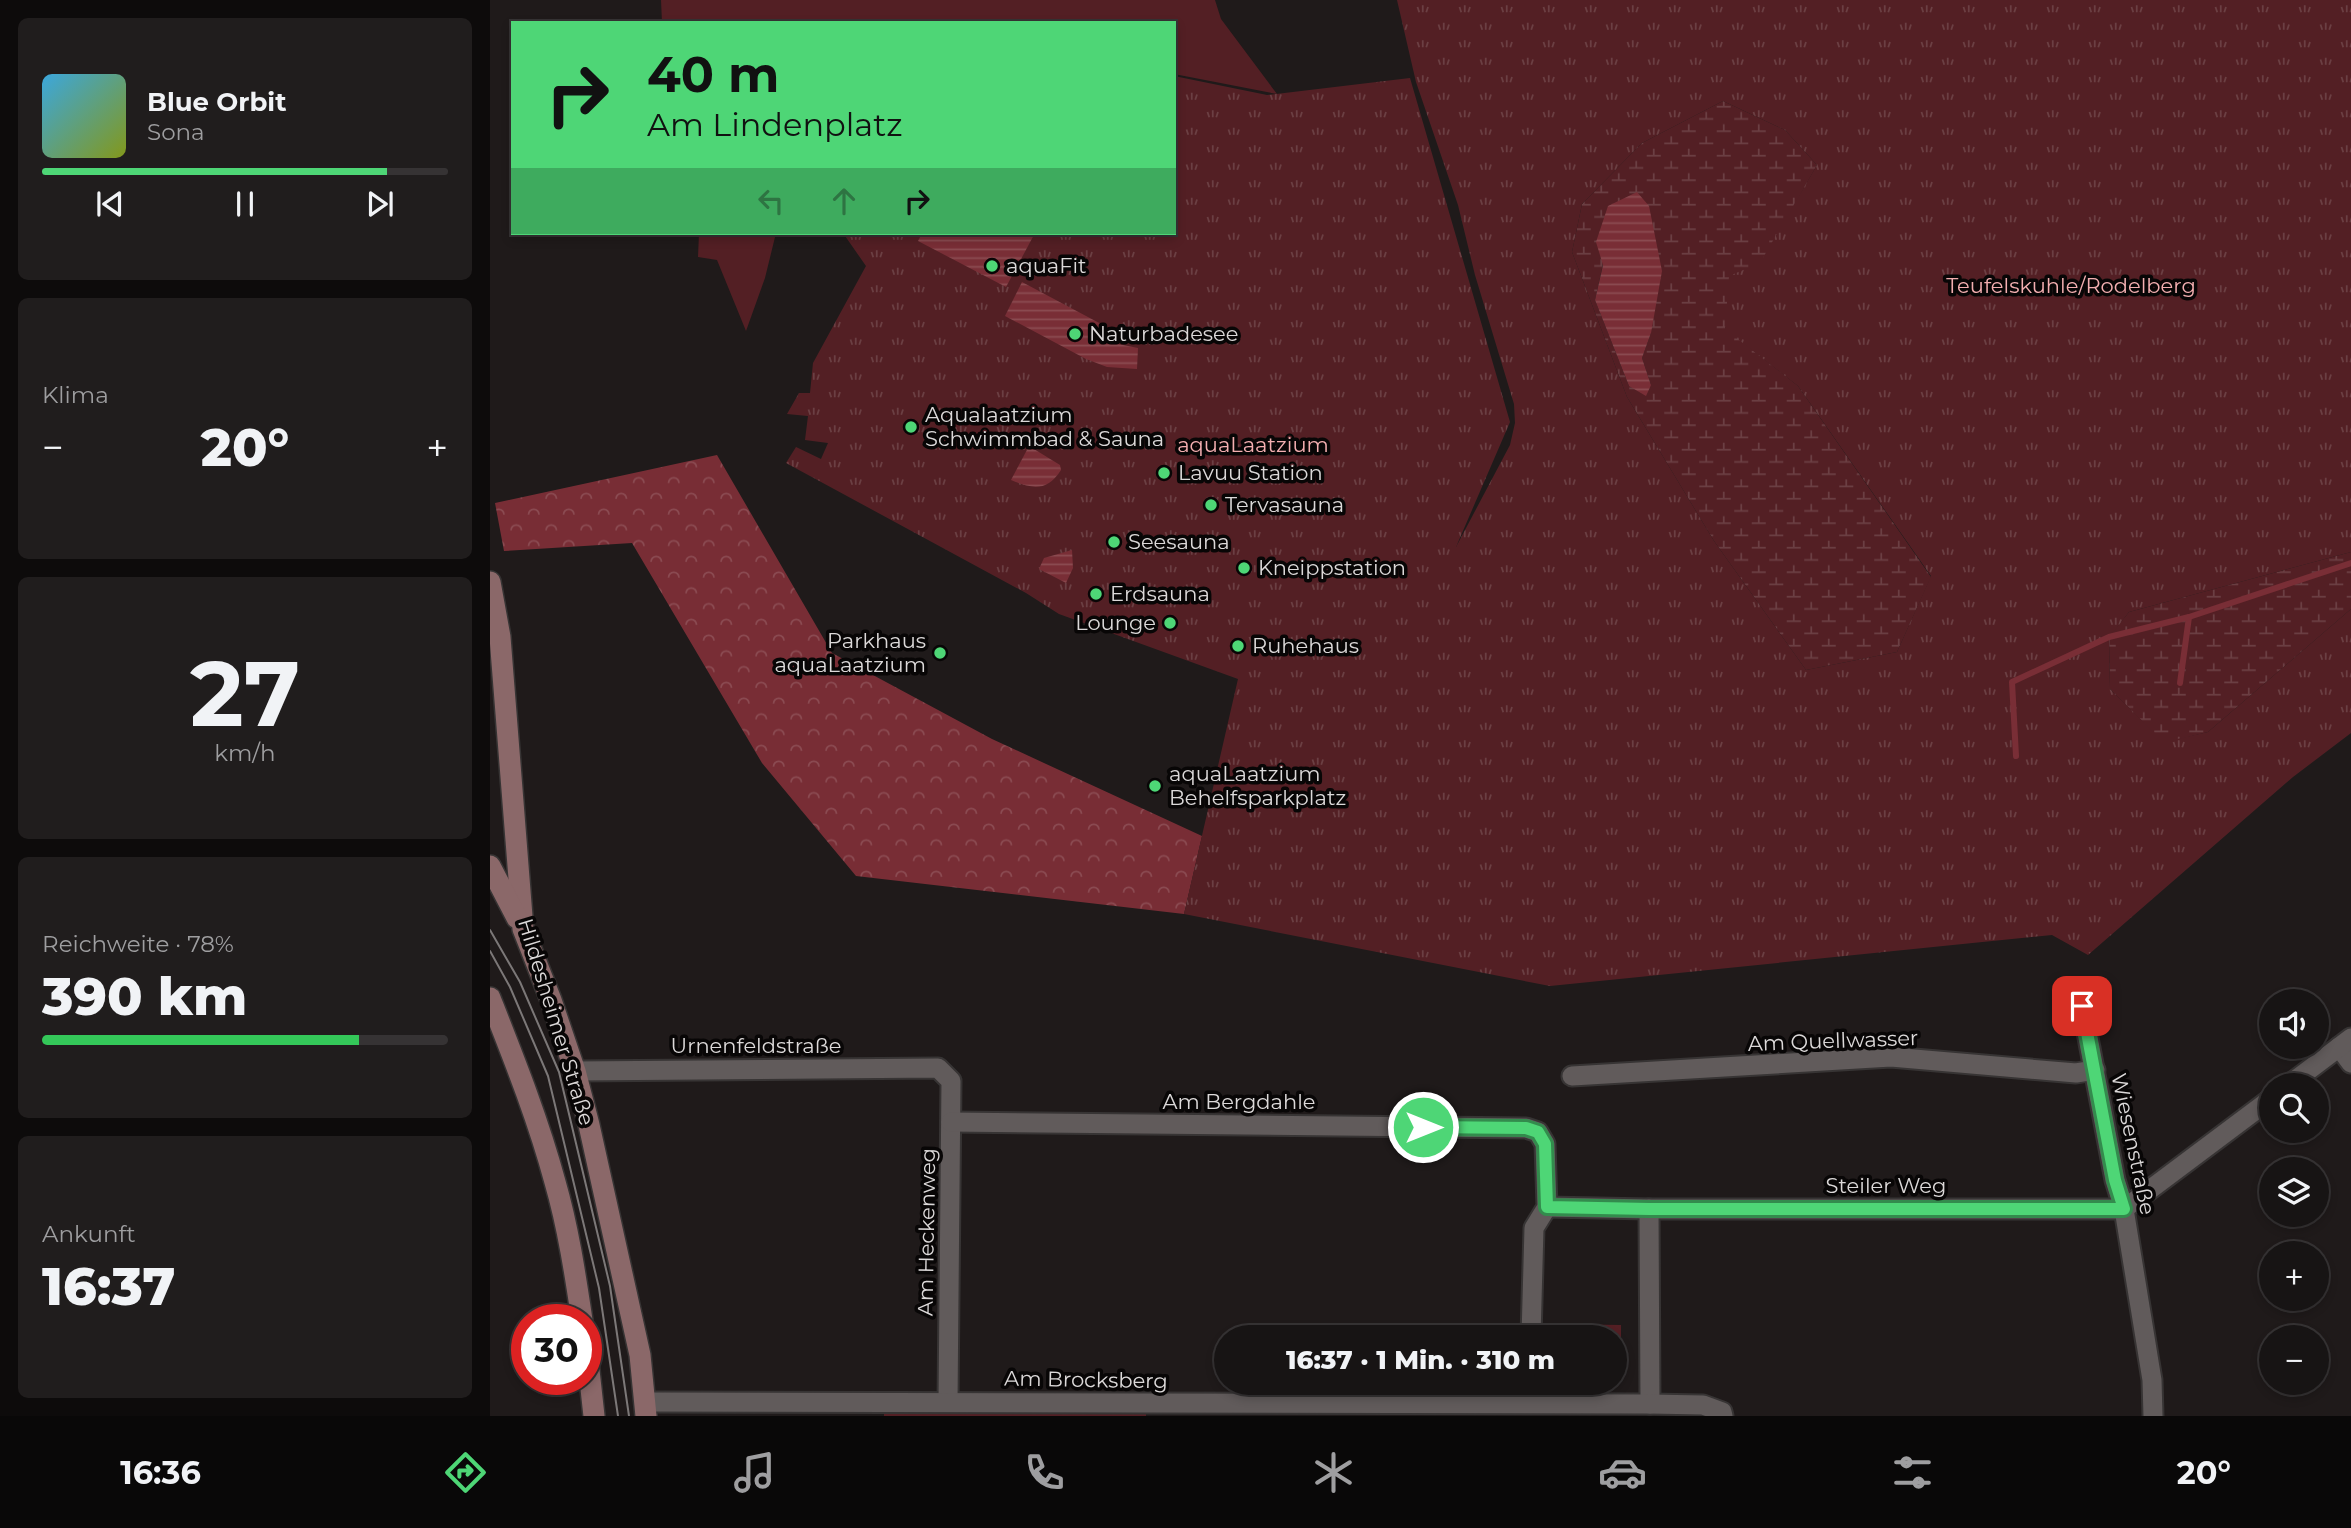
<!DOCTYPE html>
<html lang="de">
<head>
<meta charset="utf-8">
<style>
  body { margin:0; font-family:Montserrat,sans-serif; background:#201d1d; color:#f1f3f6; height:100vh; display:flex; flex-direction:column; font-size:26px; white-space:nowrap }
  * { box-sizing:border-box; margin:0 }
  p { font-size:23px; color:#9e9ea0 }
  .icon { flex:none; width:38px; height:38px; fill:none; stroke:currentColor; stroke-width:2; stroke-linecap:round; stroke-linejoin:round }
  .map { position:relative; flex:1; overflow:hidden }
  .side { display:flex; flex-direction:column; gap:18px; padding:18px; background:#0d0b0b; width:490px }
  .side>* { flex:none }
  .hud { position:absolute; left:21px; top:21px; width:665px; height:214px; border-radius:0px; box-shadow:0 4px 10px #0003,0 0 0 2px #363334; background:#4ed676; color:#111; overflow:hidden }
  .buttons { position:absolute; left:1769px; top:989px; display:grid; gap:14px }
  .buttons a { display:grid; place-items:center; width:70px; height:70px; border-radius:50%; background:#171414; box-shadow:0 4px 10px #0003,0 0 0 2px #363334; font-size:35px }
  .speed { position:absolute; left:21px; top:1304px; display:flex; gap:14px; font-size:35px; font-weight:700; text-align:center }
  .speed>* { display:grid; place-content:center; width:91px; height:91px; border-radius:50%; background:#171414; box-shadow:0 4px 10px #0003,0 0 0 2px #363334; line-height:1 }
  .speed .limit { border:10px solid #d22; background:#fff; color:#111 }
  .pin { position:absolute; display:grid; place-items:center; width:60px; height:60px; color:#fff; margin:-30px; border-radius:14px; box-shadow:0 4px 10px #0006 }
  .me { position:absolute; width:77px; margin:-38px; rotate:90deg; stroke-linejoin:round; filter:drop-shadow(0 0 5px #0008) }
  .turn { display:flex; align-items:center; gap:24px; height:147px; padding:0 21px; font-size:32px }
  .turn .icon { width:91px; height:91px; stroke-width:2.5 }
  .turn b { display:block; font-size:49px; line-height:60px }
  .lanes { display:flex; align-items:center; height:66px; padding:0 21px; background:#0003; justify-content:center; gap:35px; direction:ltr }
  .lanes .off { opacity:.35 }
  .big { font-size:52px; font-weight:800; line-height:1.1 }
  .side .card { flex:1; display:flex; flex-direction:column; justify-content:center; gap:10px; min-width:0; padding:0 24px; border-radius:10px; background:#201d1d }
  .side .dial { align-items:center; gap:0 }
  .dial b { font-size:91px; line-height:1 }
  .song { display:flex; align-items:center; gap:21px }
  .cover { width:84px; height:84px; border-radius:10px; background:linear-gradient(135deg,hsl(200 70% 55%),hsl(70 70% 35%)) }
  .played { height:7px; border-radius:4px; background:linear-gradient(90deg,#4ed676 85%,#363334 85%) }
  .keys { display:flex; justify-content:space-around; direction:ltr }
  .heat { display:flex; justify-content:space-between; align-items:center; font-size:38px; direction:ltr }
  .charge { height:10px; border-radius:5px; background:linear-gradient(90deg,#34c759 78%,#363334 0) }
  .trip { position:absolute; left:724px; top:1325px; width:413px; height:70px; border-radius:35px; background:#171414; box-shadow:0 4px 10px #0003,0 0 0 2px #363334; font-weight:800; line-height:70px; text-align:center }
  .dock { display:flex; height:112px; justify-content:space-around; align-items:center; background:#090808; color:#9e9ea0 }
  .dock .icon { width:49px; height:49px }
  .dock .selected { color:#4ed676 }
  .dock b { font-size:32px; color:#f1f3f6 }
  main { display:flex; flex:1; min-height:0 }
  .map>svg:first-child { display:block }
  .green { fill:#531f24 }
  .forest { fill:url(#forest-crowns) }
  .wetland { fill:url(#wetland-marsh); fill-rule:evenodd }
  .cemetery { fill:url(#cemetery-stones) }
  .park { fill:url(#park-tufts); fill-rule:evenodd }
  .water { fill:url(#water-rules) }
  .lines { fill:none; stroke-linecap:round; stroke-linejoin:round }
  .stream { stroke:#792e36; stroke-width:6 }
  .street-casing { stroke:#373434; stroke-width:23 }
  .secondary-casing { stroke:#373434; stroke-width:24 }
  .street { stroke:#615b5b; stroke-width:19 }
  .secondary { stroke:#8b6869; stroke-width:21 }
  .tram { stroke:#7c7878; stroke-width:2 }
  .route-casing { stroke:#338b4d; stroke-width:18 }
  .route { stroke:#4ed676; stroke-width:12 }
  .poi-dot { fill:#4ed676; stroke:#080606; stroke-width:2.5 }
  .labels { text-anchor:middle; stroke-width:7; stroke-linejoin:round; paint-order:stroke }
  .poi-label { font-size:21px; fill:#dcd9d9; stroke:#080606; text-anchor:start }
  .park-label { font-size:21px; fill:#f4afb1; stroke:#080606 }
  .street-label { font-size:21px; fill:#dcd9d9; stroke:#080606 }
</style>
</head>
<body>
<main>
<section class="side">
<div class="card">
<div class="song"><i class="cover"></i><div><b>Blue Orbit</b><p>Sona</p></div></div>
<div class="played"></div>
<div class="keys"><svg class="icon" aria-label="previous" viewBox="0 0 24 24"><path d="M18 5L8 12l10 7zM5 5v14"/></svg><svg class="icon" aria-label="pause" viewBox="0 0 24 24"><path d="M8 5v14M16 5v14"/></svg><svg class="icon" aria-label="next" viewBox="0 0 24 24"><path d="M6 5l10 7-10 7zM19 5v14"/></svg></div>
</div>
<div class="card"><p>Klima</p>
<div class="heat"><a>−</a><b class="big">20°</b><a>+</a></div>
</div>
<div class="card dial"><b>27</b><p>km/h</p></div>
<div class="card"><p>Reichweite · 78%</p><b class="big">390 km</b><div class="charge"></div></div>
<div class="card"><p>Ankunft</p><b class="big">16:37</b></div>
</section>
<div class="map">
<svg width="1861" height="1416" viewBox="0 0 1861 1416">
  <defs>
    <pattern id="forest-crowns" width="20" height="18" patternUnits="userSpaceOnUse" patternTransform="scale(1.75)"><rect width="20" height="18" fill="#782d35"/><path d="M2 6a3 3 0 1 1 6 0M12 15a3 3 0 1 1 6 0" fill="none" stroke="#8b4b52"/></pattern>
    <pattern id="wetland-marsh" width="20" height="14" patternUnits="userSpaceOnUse" patternTransform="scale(1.75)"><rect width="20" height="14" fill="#531f24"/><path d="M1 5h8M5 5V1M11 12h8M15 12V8" fill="none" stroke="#6b3f43"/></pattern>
    <pattern id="cemetery-stones" width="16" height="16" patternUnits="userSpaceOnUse" patternTransform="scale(1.75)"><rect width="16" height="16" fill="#531f24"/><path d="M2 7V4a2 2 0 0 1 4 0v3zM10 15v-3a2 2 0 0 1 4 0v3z" fill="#6b3f43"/></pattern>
    <pattern id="park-tufts" width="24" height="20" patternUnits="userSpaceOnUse" patternTransform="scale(1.75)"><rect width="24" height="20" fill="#531f24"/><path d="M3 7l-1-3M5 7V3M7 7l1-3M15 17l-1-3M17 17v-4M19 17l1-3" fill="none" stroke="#6b3f43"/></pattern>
    <pattern id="water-rules" width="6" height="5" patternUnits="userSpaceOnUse" patternTransform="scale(1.75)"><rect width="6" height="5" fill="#792e36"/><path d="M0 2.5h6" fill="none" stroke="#8b4c52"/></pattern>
  </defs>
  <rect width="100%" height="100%" fill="#1f1a1a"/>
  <!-- green -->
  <g class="green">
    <polygon points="171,0 725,0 731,19 787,94 684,74 684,23 427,23 416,20 414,23 172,23"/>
    <polygon points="209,233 286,233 275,278 256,331 227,260 208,257"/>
    <polygon points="1070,1324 1131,1325 1131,1365 1125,1365 1125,1337 1070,1337"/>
  </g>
  <!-- forest -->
  <polygon class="forest" points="227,455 342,653 502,739 712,836 694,914 366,876 272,763 142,543 14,551 5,503"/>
  <!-- wetland -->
  <g class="wetland">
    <path d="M1233,101l62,29 32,35 -92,163 73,58 133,191 -34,75 -91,18 -92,-129 -87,-144 -55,-145 10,-48 60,-61zM1113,264l48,69 -9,25 9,27 -22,1 -34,-86z"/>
    <polygon points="1861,552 1861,609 1718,732 1674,743 1620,689 1619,637 1639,612"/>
  </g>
  <!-- cemetery -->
  <polygon class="cemetery" points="394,1402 656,1404 656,1416 394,1416"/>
  <!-- park -->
  <path class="park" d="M907,0h954v552l-222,60 -20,26 1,51 54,53 44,-10 143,-123v124l-58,44 -205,178 -36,-20 -502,51 -366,-72 54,-235 -179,-65 -33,-21 -240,-130 10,-16 25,12 7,-16 -23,-3 3,-24 -21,-2 12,-21h11l3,-30 53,-97 -23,-33h331v-157l93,19 143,-17 100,344 -54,125 54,-102 5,-22 -1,-19 -39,-129 -17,-70 -42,-123zM1233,101l62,29 32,35 -57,98 -31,13 -4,53 73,57 133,190 -34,76 -91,18 -92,-129 -87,-144 -55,-145 10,-48 60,-61z"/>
  <!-- water -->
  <g class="water">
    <polygon points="1147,192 1159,206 1172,271 1161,333 1152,358 1161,385 1156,396 1139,386 1105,300 1113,265 1106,242 1118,206"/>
    <polygon points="432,233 545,233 516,287 428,241"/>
    <polygon points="532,282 613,325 628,344 648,348 647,369 617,367 596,359 515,316"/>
    <path d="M539,446l31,19 1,5c-14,22 -29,19 -50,10z"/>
    <polygon points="582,550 583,568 576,583 549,569 554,558"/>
  </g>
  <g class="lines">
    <!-- stream -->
    <g class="stream">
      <polyline points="1690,683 1699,617"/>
      <polyline points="1526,756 1522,682 1619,637 1699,617 1861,563"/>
    </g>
    <defs>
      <g id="street">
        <polyline points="1592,1006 1625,1180 1634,1209 1662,1380 1663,1416"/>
        <polyline points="1849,1047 1861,1063"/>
        <polyline points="85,1071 448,1068 461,1081 458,1402"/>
        <polyline points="1082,1076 1401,1057 1586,1073 1605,1070"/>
        <polyline points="1799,1085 1861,1038"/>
        <polyline points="461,1122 1036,1128 1048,1132 1055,1144 1057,1207 1044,1228 1041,1337"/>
        <polyline points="1057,1207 1159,1209 1634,1209 1782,1098"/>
        <polyline points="1159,1209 1160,1404"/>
        <polyline points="155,1402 1160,1404 1213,1405 1232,1412 1233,1416"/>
      </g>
      <g id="secondary">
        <polyline points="0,582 10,637 33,929 61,1000 85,1071 99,1125 150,1355 156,1416"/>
        <polyline points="0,866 27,918"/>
        <path d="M0,998c24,61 48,121 65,184 13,45 20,91 27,138"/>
        <polyline points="96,1343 104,1416"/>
      </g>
    </defs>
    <!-- street casing -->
    <use href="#street" class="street-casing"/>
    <!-- secondary casing -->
    <use href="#secondary" class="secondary-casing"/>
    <!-- street -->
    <use href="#street" class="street"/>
    <!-- secondary -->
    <use href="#secondary" class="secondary"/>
    <!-- tram -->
    <g class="tram">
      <polyline points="0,930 30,982 69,1072 120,1286 139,1416"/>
      <polyline points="0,951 20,987 58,1076 109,1288 128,1416"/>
    </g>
  </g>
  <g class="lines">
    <defs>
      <polyline id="route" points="933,1127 1036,1128 1048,1132 1055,1144 1057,1207 1159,1209 1634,1209 1625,1180 1592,1006"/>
    </defs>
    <!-- route casing -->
    <use href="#route" class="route-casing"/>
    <!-- route -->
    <use href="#route" class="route"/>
  </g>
  <!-- markers -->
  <g class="poi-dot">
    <circle cx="502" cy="266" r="7"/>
    <circle cx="585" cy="334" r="7"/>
    <circle cx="421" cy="427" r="7"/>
    <circle cx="674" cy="473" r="7"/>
    <circle cx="721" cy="505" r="7"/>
    <circle cx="624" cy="542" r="7"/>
    <circle cx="754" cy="568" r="7"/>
    <circle cx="606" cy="594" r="7"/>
    <circle cx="680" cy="623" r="7"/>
    <circle cx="748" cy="646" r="7"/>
    <circle cx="450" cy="653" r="7"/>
    <circle cx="665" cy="786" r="7"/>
  </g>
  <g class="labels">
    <!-- poi labels -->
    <g class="poi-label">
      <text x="516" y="273">aquaFit</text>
      <text x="599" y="341">Naturbadesee</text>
      <text x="435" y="422">Aqualaatzium<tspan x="435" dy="24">Schwimmbad &amp; Sauna</tspan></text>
      <text x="688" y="480">Lavuu Station</text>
      <text x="735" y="512">Tervasauna</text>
      <text x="638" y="549">Seesauna</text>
      <text x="768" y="575">Kneippstation</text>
      <text x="620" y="601">Erdsauna</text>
      <text x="666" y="630" text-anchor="end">Lounge</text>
      <text x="436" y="648" text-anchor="end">Parkhaus<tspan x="436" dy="24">aquaLaatzium</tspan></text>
      <text x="762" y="653">Ruhehaus</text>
      <text x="679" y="781">aquaLaatzium<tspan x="679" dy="24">Behelfsparkplatz</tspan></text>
    </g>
    <!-- park labels -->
    <g class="park-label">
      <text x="1581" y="293">Teufelskuhle/Rodelberg</text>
      <text x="763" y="452">aquaLaatzium</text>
    </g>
    <!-- street labels -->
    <g class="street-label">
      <text transform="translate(66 1022) rotate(73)" y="7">Hildesheimer Straße</text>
      <text transform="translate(1343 1041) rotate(-2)" y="7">Am Quellwasser</text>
      <text x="266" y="1053">Urnenfeldstraße</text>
      <text x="749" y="1109">Am Bergdahle</text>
      <text transform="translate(1643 1144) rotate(78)" y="7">Wiesenstraße</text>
      <text x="1396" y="1193">Steiler Weg</text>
      <text transform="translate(437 1232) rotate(-89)" y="7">Am Heckenweg</text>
      <text transform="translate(596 1380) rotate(1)" y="7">Am Brocksberg</text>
    </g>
  </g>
</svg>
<div class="buttons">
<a><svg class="icon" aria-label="sound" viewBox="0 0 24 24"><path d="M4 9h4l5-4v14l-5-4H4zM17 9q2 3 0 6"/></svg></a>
<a><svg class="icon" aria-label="search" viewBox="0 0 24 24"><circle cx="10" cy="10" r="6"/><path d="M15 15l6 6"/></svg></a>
<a><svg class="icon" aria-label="layers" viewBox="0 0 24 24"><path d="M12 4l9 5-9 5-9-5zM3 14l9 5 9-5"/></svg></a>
<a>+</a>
<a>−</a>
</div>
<div class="speed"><div class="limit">30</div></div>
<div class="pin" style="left:1592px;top:1006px;background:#d93025"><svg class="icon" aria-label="arrive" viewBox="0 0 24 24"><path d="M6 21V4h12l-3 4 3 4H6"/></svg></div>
<svg class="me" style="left:933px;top:1127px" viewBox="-20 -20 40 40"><circle r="17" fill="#4ed676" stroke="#fff" stroke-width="3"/><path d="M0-11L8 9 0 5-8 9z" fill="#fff"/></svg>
<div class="trip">16:37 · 1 Min. · 310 m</div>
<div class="hud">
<div class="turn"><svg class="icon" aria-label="right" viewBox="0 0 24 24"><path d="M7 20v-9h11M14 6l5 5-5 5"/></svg><div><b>40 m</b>Am Lindenplatz</div></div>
<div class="lanes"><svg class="icon off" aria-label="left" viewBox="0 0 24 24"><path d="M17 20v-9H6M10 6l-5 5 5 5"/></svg><svg class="icon off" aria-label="ahead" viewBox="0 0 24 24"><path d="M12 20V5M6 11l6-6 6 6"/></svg><svg class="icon" aria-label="right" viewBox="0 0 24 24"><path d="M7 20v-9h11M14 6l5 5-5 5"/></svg></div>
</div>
</div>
</main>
<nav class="dock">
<b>16:36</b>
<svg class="icon selected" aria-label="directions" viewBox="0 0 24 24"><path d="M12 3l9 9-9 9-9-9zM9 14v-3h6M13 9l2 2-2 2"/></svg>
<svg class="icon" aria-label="music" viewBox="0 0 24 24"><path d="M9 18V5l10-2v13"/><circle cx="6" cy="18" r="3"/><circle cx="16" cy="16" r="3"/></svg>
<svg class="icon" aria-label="phone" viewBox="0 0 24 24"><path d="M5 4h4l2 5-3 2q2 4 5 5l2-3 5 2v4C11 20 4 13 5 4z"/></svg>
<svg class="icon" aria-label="climate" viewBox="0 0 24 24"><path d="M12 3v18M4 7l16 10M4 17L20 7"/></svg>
<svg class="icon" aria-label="car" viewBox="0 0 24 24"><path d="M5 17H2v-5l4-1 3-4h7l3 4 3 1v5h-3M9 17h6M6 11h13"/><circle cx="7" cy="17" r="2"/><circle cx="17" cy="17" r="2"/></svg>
<svg class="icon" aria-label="filters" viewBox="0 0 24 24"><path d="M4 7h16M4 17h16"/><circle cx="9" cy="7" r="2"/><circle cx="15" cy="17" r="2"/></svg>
<b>20°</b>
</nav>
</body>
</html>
